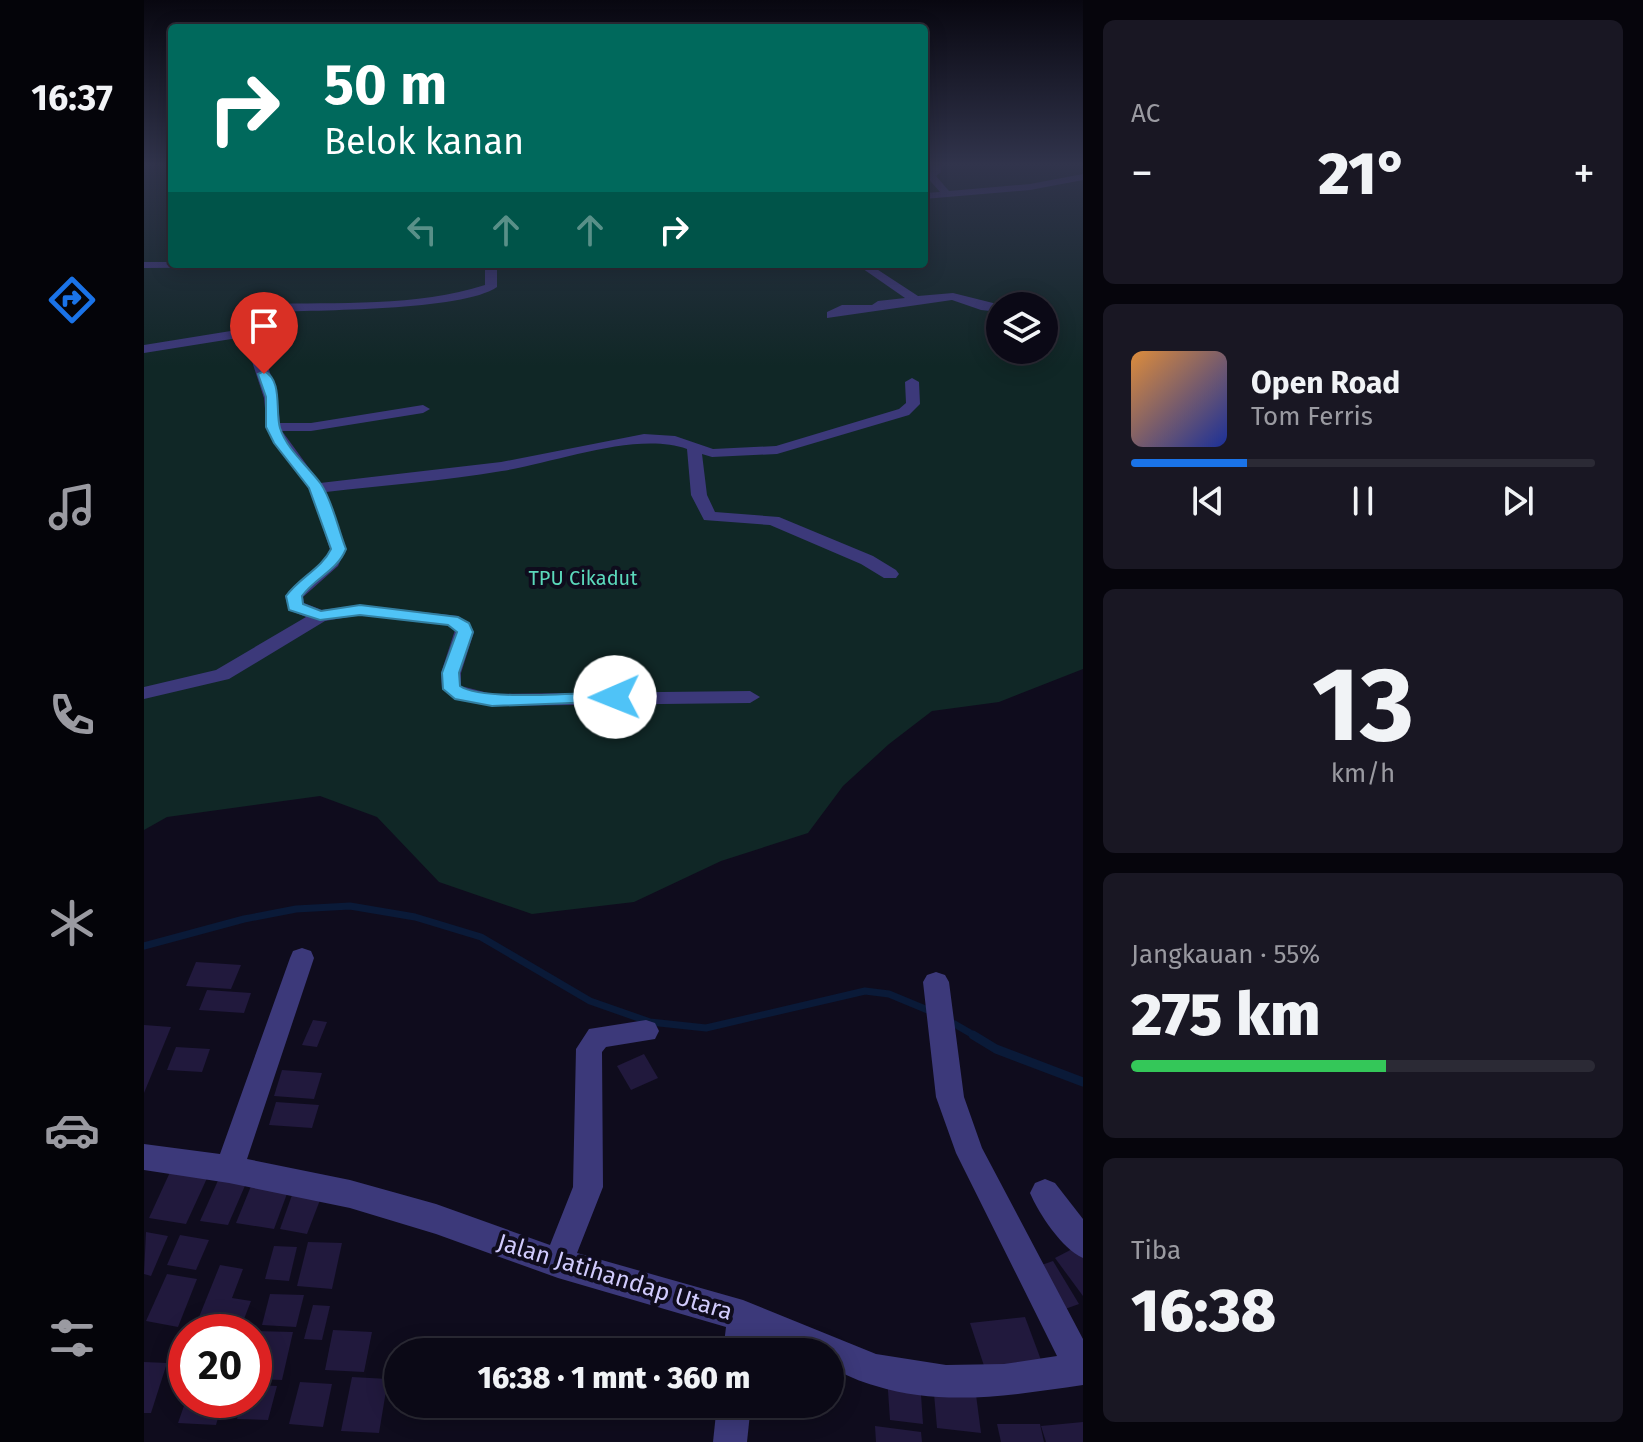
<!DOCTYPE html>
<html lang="id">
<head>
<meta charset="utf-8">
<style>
  body { margin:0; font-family:"Fira Sans",sans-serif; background:#191723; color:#f1f3f6; height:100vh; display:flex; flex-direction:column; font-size:30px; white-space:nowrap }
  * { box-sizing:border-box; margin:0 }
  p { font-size:26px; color:#9a9aa1 }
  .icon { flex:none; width:44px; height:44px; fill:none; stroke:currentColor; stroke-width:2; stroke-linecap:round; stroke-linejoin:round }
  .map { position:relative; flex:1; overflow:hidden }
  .details { display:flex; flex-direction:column; gap:20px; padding:20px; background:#06050c; width:560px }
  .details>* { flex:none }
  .hud { position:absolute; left:24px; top:24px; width:760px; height:244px; border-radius:8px; box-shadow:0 4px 20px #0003,0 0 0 2px #2b2a35; background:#00695c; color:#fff; overflow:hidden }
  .fabs { position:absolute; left:842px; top:292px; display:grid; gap:16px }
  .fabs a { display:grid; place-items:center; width:72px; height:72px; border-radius:50%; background:#0b0916; box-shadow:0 4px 20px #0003,0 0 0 2px #2b2a35; font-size:40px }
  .speed { position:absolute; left:24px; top:1314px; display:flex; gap:16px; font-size:40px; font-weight:700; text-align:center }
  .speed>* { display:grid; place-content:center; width:104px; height:104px; border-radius:50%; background:#0b0916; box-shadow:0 4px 20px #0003,0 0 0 2px #2b2a35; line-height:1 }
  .speed .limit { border:12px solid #d22; background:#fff; color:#111 }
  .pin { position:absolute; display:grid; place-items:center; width:68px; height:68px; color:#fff; margin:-82px -34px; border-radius:50% 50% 50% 0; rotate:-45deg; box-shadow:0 0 8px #0007 }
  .pin .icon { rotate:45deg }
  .me { position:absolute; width:88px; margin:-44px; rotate:269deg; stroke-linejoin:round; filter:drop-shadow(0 0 6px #0008) }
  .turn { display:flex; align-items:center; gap:28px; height:168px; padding:0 24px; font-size:36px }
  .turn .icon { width:104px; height:104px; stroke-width:2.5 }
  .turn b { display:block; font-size:56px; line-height:68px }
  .lanes { display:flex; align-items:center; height:76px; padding:0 24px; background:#0003; justify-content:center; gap:40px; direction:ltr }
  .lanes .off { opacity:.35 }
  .big { font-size:60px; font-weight:800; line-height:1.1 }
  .details .widget { flex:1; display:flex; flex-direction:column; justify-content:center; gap:12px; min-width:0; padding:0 28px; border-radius:12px; background:#191723 }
  .details .dial { align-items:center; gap:0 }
  .dial b { font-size:104px; line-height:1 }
  .song { display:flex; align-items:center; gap:24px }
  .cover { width:96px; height:96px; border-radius:12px; background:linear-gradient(135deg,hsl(30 70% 55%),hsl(230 70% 35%)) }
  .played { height:8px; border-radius:4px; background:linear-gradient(90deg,#1a73e8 25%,#2b2a35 25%) }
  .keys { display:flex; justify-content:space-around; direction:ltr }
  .heat { display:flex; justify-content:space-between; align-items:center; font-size:44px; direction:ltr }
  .charge { height:12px; border-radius:6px; background:linear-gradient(90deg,#34c759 55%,#2b2a35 0) }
  .trip { position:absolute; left:240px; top:1338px; width:460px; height:80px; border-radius:40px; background:#0b0916; box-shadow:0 4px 20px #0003,0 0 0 2px #2b2a35; font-weight:800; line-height:80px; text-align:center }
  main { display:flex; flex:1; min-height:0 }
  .dock { display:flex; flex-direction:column; width:144px; justify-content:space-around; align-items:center; background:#040409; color:#9a9aa1 }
  .dock .icon { width:56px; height:56px }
  .dock .current { color:#1a73e8 }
  .dock b { font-size:36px; color:#f1f3f6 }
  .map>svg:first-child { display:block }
  .green { fill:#102726; fill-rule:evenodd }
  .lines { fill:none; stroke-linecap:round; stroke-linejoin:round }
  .stream-far1 { stroke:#0a1a38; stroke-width:7 }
  .stream { stroke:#0a1a38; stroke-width:9 }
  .building { fill:#21193d }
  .minor { fill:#3c397a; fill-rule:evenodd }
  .route { fill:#4fc3f7; stroke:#337fa1; stroke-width:2 }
  .labels { text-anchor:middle; stroke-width:8; stroke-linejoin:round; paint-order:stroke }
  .park-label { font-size:20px; fill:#5bd9bb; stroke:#0f0c1d }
  .near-street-label { font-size:24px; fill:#d1cbfd; stroke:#0f0c1d }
</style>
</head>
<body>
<main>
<nav class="dock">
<b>16:37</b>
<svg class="icon current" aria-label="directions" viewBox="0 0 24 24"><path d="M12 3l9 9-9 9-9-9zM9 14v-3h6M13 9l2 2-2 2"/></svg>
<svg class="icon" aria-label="music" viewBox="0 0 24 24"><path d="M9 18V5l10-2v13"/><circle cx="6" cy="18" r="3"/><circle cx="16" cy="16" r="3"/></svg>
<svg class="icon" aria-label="phone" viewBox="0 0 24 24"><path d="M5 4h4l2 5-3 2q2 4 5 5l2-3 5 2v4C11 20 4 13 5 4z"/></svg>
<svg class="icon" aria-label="climate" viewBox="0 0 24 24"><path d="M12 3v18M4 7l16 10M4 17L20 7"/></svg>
<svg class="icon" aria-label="car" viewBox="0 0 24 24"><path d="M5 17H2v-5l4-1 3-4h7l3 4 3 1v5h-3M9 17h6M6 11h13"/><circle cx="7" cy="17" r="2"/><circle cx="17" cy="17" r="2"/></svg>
<svg class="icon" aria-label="filters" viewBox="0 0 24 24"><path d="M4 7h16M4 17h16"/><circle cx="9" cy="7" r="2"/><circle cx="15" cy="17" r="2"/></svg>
</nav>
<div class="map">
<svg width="939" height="1442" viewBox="0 0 939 1442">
  <rect width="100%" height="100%" fill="#0f0c1d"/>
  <!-- green -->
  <path class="green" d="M0,164h28v100h752v-100h159v505l-84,33 -67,9 -43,33 -46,42 -35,47 -87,28 -87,41 -102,12 -93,-32 -62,-65 -57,-21 -153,21 -23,13zM856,306h44v44h-44z"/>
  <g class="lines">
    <!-- stream-far1 -->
    <g class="stream-far1">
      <polyline points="0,946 100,919 152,909 206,906 271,917 337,937 446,1001 506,1022 562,1028 721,991 745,994 786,1011"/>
      <polyline points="807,1022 833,1037"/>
    </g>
    <!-- stream -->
    <polyline class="stream" points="829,1035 852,1049 939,1082"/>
  </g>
  <!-- building -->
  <g class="building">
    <polygon points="52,962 97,965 87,989 42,986"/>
    <polygon points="63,990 107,993 100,1013 55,1010"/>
    <polygon points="169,1020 183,1022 173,1047 158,1045"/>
    <polygon points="0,1025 27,1027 0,1093"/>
    <polygon points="32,1047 66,1049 58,1072 23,1070"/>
    <polygon points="500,1054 514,1078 487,1090 473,1066"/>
    <polygon points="138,1070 178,1073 170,1099 130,1096"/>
    <polygon points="132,1102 175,1105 168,1128 125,1125"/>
    <polygon points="27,1170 64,1176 42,1224 5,1218"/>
    <polygon points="76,1176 103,1181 84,1225 56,1221"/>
    <polygon points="107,1186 144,1191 130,1229 92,1223"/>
    <polygon points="148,1195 176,1200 163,1234 136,1229"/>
    <polygon points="2,1232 24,1236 7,1276 0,1274"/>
    <polygon points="36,1235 65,1240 52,1270 23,1265"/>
    <polygon points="164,1242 198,1243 188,1289 153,1286"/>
    <polygon points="130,1246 153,1247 145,1281 121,1279"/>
    <polygon points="934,1246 939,1252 939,1296 911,1258"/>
    <polygon points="909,1261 935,1304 910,1313 886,1269"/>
    <polygon points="76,1265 99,1269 88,1298 107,1301 95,1332 51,1327"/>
    <polygon points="23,1274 53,1279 34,1327 2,1321"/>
    <polygon points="126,1294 160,1295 152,1327 118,1325"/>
    <polygon points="169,1305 186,1306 178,1340 160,1339"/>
    <polygon points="881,1317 900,1368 843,1375 826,1323"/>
    <polygon points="189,1330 228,1332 220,1372 181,1370"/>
    <polygon points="110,1331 149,1332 138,1380 110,1379"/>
    <polygon points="41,1341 42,1384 29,1383"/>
    <polygon points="0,1362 23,1363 7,1413 0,1413"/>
    <polygon points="743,1376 776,1380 779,1424 746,1420"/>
    <polygon points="208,1377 244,1379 235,1433 197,1431"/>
    <polygon points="156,1382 188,1384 179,1427 145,1424"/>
    <polygon points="789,1382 831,1387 837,1433 793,1428"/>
    <polygon points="110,1385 133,1386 124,1420 93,1419 98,1400 110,1400"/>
    <polygon points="42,1400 79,1400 72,1425 34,1423"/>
    <polygon points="939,1422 939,1442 902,1442 897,1426"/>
    <polygon points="853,1424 896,1424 900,1442 857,1442"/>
    <polygon points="731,1426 777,1432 778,1442 732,1442"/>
  </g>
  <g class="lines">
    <!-- minor -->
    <g class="minor">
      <polygon points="787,164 797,164 797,172 792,176 805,191 886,184 939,174 939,180 886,190 780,199 780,193 796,192 781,175 787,171"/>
      <polygon points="0,262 28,262 28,264 170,264 164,267 0,268"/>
      <path d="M341,264h12v23c-34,24 -182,23 -229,25l-8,3 -4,17 21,61 3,30h31l112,-18 7,4 -7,4 -112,18h-29l38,52 181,-21 143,-28 31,2 38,13 63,-3 123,-37 7,-6 -1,-21 7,-4 7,4 1,22 -11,11 -132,39 -65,3 -10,-3 5,41 8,17 64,5 94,39 23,14 3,4 -3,4h-12l-23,-14 -91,-39 -66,-5 -13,-25 -4,-46c-51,-18 -132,14 -185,22 -58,10 -118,14 -176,21l20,57 -8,17 -35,31 1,6 18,7 38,-5 98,11 11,7 5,9 -13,41v13l31,8 258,-3 10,6 -10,6 -258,3 -37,-7 -13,-10 -1,-16 14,-43 -8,-5 -87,-10 -35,6 -96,58 -85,20v-12l72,-17 90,-53 -17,-7 -4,-14 41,-37 4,-10 -19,-57 -44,-62 -3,-32 -20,-61 -100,16v-8l99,-16c2,-15 9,-21 23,-25 71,-2 151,3 219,-19z"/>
      <polygon points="712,264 725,264 774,296 809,293 861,306 856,306 856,312 837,310 808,300 683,318 683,312 698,305 728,305 734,301 761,298"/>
      <path d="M158,948l9,3 3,7 -67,201 103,21 86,24 114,41 23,-58 3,-138 13,-20 57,-9 9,3 4,8 -4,8 -49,8 -4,5 1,135 -26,66 166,47 133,54 70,11 58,-1 53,-8 -101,-203 -20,-56 -13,-115 4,-7 9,-3 9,3 4,7 15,115 18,51 101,191v46c-69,10 -139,22 -207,1 -16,-4 -31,-12 -46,-18v-16h-38l-35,-15 -2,15h-32l3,-25 -168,-49 -122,-44 -86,-26 -121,-25 -85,-13v-26l76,10 70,-196 3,-7z"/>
      <path d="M901,1179l10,4 28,36v39c-21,-9 -44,-44 -53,-65l5,-10z"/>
      <polygon points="573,1404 607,1404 603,1442 569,1442"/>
    </g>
  </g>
  <!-- sky -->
  <linearGradient id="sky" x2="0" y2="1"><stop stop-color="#080710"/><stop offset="0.45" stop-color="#31344c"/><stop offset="1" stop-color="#31344c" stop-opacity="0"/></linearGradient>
  <rect width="939" height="366" fill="url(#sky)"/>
  <!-- route -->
  <path class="route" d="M120,371c19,9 11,40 16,57 7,22 28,38 41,56 12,18 17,45 25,65 -9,22 -30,28 -44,47l1,8 18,7 39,-6 98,12 11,6 4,9 -14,41 1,13c23,16 123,6 155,6l9,5 -3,4 -129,5 -37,-7 -12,-10 -1,-16 15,-41 -9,-7 -88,-10 -40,5 -31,-10 -3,-14c13,-18 36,-28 45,-47l-22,-61 -35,-45 -8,-16v-30l-8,-23z"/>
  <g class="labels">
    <!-- park labels -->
    <g class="park-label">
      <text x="439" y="585">TPU Cikadut</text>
    </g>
    <!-- near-street labels -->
    <g class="near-street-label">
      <text transform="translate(471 1277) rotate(17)" y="8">Jalan Jatihandap Utara</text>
    </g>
  </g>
</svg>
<div class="fabs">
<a><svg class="icon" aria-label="layers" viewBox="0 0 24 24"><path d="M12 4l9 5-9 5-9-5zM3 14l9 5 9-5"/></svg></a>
</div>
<div class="speed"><div class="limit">20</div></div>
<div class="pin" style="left:120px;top:374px;background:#d93025"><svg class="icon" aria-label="arrive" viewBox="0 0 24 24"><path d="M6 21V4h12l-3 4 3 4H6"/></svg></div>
<svg class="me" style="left:471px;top:697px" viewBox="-20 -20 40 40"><circle r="19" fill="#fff"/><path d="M0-13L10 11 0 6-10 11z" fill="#4fc3f7"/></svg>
<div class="trip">16:38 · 1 mnt · 360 m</div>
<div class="hud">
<div class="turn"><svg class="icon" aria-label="right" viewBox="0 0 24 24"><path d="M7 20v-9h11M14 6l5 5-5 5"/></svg><div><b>50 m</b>Belok kanan</div></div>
<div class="lanes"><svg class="icon off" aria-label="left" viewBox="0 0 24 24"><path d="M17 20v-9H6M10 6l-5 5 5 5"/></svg><svg class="icon off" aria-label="ahead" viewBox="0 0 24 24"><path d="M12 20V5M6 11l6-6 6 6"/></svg><svg class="icon off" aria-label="ahead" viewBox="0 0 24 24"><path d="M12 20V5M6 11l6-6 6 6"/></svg><svg class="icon" aria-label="right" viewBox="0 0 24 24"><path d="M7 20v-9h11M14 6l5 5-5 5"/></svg></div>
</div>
</div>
<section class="details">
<div class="widget"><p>AC</p>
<div class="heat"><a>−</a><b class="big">21°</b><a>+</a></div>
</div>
<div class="widget">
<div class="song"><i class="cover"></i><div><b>Open Road</b><p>Tom Ferris</p></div></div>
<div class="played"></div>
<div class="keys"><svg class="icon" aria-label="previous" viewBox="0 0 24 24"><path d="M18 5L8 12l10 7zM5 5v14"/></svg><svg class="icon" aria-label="pause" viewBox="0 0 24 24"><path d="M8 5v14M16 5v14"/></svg><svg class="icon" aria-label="next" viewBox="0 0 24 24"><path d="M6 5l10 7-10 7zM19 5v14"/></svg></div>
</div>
<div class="widget dial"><b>13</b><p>km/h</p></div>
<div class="widget"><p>Jangkauan · 55%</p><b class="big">275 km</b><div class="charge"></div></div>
<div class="widget"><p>Tiba</p><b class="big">16:38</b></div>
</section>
</main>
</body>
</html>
